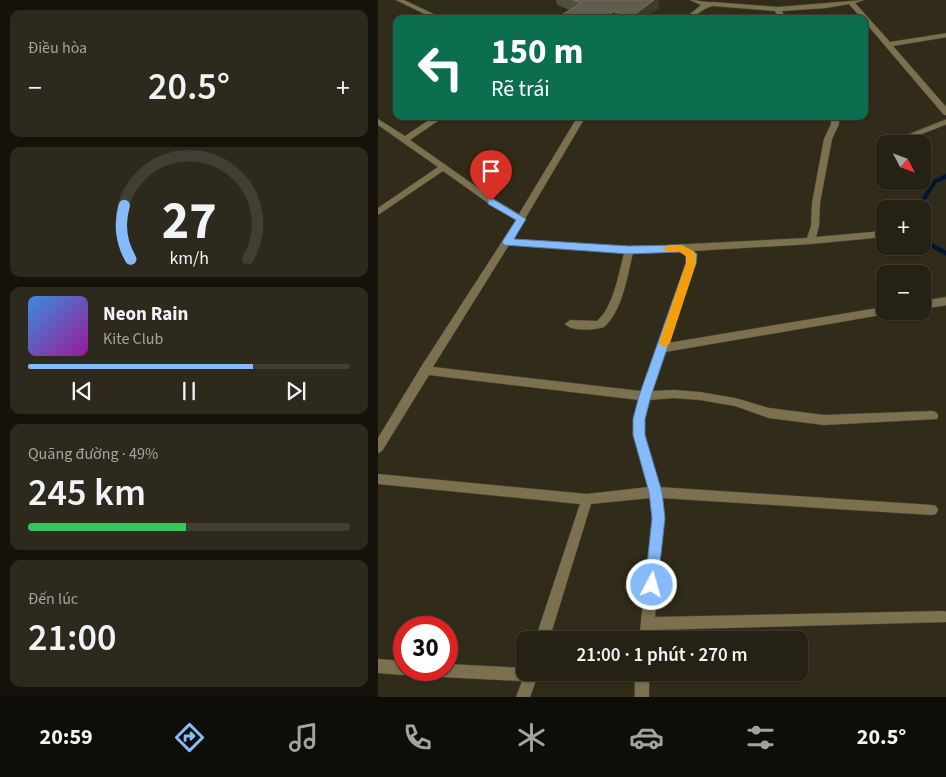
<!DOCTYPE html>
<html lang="vi">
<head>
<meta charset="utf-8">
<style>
  body { margin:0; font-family:"Source Sans 3",sans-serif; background:#2d291d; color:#f1f3f6; height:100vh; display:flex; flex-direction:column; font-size:19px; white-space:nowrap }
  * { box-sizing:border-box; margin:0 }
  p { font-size:16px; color:#a3a3a0 }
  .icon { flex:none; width:28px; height:28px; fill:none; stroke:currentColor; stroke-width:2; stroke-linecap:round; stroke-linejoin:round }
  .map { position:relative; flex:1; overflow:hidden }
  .drawer { display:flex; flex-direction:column; gap:10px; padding:10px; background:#14120b; width:378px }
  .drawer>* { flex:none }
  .banner { position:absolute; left:15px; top:15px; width:475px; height:105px; border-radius:10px; box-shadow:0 1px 4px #0004,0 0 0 1px #423e34; background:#0b6e4f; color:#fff; overflow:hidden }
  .needle { width:32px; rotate:131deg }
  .buttons { position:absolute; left:498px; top:135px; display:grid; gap:10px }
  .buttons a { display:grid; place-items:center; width:55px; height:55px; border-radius:10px; background:#252114; box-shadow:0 1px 4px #0004,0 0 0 1px #423e34; font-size:25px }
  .speed { position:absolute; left:15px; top:616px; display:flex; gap:10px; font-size:25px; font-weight:700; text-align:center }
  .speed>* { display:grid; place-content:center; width:65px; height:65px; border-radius:50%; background:#252114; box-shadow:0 1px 4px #0004,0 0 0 1px #423e34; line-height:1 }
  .speed .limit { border:8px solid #d22; background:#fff; color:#111 }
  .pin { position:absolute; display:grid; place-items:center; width:42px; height:42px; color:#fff; margin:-51px -21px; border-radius:50% 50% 50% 0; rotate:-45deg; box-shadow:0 0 5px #0007 }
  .pin .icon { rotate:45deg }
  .me { position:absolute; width:55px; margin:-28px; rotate:6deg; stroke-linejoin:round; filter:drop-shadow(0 0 4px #0008) }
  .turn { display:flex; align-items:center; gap:18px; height:105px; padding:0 15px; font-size:22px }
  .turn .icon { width:65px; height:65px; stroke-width:2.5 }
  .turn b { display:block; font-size:35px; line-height:42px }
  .big { font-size:38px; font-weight:600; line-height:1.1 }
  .drawer .widget { flex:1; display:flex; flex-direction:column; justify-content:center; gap:8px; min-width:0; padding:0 18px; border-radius:10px; background:#2d291d }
  .drawer .dial { align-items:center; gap:0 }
  .dial svg { height:130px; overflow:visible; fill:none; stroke:#423e34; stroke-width:7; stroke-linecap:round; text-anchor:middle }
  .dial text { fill:#f1f3f6; stroke:none }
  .song { display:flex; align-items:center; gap:15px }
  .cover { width:60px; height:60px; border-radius:8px; background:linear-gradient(135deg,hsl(210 70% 55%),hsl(300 70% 35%)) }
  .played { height:5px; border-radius:2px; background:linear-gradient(90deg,#85bbfb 70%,#423e34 70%) }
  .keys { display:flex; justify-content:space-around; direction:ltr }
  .heat { display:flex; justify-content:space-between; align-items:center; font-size:28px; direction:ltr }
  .charge { height:8px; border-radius:4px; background:linear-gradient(90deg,#34c759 49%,#423e34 0) }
  .trip { position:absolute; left:138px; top:631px; width:292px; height:50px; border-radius:10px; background:#252114; box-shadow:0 1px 4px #0004,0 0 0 1px #423e34; font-weight:600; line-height:50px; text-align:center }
  .tabs { display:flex; height:80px; justify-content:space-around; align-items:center; background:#0f0d08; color:#a3a3a0 }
  .tabs .icon { width:35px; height:35px }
  .tabs .current { color:#85bbfb }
  .tabs b { font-size:22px; color:#f1f3f6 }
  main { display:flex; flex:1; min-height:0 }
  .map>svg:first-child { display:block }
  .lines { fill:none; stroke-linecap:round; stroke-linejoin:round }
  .stream-far1 { stroke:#001634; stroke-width:4 }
  .stream { stroke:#001634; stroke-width:4.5 }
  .minor-casing { stroke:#4c4837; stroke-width:1 }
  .minor { fill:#7b714f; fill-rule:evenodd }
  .wall { fill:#524e3c }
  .shaded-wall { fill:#3f3a28 }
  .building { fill:#615c4c; stroke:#747060 }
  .route { fill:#85bbfb; stroke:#567aa3 }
  .slow { fill:#f59e0b }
</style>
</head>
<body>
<main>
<section class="drawer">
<div class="widget"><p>Điều hòa</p>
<div class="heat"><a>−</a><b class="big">20.5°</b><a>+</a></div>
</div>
<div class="widget dial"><svg viewBox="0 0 100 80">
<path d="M14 69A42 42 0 1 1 86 69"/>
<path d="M14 69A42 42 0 0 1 10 36" stroke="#85bbfb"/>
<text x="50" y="56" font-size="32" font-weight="700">27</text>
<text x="50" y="72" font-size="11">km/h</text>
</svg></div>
<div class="widget">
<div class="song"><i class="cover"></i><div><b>Neon Rain</b><p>Kite Club</p></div></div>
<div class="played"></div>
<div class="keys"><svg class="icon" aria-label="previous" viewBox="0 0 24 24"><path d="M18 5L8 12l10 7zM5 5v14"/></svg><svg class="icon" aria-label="pause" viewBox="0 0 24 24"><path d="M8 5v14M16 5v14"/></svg><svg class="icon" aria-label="next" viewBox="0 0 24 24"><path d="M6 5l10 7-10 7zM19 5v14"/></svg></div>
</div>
<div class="widget"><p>Quãng đường · 49%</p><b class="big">245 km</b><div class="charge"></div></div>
<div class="widget"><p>Đến lúc</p><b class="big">21:00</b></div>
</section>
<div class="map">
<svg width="569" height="697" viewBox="0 0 569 697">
  <rect width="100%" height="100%" fill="#312c1a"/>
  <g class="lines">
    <!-- stream-far1 -->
    <polyline class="stream-far1" points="566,177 569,176"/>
    <!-- stream -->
    <g class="stream">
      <polyline points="540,209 556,182 569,176"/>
      <polyline points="544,235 548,242 569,254"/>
    </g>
    <defs>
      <g id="minor">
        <polygon points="18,0 26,0 66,19 57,19"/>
        <path d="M312,0c8,0 15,3 23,2l65,5 86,-7 -9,3 35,39 57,-9v4l-54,9 54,62v7h-3l-80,-94v-2h-2l-13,-15 -23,4 -44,3 3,8h-6l-4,-8 -62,-5c-12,2 -17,13 -29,13l17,-14z"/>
        <path d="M57,116h10l-35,24 84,59 25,15 59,-98h8l-73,123 116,8 178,-9 4,-12 1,-23 12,-64 7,-15v-8h8v8l-7,15 -12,64 -1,23 -3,11 67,-6 1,6 -73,7 -118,7 3,3v9l-28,80 216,-36v4h5l-2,3 -222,38 -13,39 22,-1 26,2 35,6 34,10 55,7 109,-4 4,2 1,3 -1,3 -113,6 -55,-7 -34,-12 -35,-6 -26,-2 -25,2 -5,19v16l15,52 273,18 4,1 2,4 -2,4 -4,1 -271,-17 3,20 -9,99 289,-6 3,1v10l-294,8v10h-14l13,-122 -2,-20 -59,6 -42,136h-14l45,-136 -202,-20v-10l209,20 61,-7 -14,-52v-16l5,-19 -210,-25 -47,76 -4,2v-15l43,-71 95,-147 -28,-17 -45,-32 -65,44v-7l60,-41 -60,-42v-6l27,17zM131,245l115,8c-5,20 -11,55 -27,68l-27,-1 -5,4c7,8 30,6 39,3 19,-17 23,-51 29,-74l47,-2 6,4v8l-45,128 -208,-24z"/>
        <polygon points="569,119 569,124 526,141 520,141 519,139"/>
        <polygon points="569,297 569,305 544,309 544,301"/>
        <polygon points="0,659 26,661 26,670 32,670 31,673 26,675 0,673"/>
        <polygon points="69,664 146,668 146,672 161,672 152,697 138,697 144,681 63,677 58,675 56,670 69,670"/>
        <rect x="257" y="672" width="14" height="25"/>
      </g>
    </defs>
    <!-- minor casing -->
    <use href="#minor" class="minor-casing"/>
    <!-- minor -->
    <use href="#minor" class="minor"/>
  </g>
  <!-- wall -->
  <polygon class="wall" points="178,0 281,0 281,8 266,19 177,19 192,10 179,5"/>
  <!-- shaded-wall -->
  <g class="shaded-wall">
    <polygon points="276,0 281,0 281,8 266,19 253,19 253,17"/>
    <polygon points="236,11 237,19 225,19"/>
  </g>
  <!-- building -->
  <polygon class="building" points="195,0 276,0 253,17 236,11 225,19 177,19 203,3"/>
  <!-- route -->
  <polygon class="route" points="113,198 148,219 136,239 251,246 304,245 319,254 318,263 273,396 267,419 267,435 284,492 287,518 279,590 274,592 269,590 267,585 274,518 271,492 255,435 255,419 261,396 308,263 308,256 302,252 251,254 126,245 124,242 138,220 110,204 110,199"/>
  <!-- slow -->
  <polygon class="slow" points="304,245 317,252 318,263 292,343 286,348 281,343 308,263 308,256 302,252 287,251 285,249 291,245"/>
</svg>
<div class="buttons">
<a><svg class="needle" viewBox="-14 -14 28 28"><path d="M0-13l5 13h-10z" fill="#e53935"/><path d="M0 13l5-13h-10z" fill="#a3a3a0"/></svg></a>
<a>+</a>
<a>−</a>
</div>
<div class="speed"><div class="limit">30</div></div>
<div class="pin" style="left:113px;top:201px;background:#d93025"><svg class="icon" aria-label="arrive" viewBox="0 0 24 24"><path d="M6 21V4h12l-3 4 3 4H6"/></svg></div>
<svg class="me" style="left:274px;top:585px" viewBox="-20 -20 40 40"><circle r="17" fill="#85bbfb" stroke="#fff" stroke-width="3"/><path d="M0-11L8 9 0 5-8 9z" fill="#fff"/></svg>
<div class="trip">21:00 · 1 phút · 270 m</div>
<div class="banner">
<div class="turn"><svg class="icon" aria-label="left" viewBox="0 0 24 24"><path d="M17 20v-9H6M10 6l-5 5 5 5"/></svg><div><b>150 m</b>Rẽ trái</div></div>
</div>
</div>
</main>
<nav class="tabs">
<b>20:59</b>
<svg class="icon current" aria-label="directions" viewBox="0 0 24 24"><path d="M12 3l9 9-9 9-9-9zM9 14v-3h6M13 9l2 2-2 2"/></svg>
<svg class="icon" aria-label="music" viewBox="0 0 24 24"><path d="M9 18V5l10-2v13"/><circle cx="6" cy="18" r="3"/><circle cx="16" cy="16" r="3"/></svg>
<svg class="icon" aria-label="phone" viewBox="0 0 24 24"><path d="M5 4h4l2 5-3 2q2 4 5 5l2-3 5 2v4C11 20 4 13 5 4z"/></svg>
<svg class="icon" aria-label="climate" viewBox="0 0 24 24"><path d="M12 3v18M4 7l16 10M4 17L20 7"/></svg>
<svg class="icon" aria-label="car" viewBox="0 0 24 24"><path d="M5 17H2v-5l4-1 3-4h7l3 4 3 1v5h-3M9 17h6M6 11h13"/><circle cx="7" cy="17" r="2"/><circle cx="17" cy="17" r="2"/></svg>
<svg class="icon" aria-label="filters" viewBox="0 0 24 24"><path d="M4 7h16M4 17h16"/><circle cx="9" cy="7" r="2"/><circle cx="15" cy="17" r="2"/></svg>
<b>20.5°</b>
</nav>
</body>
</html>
